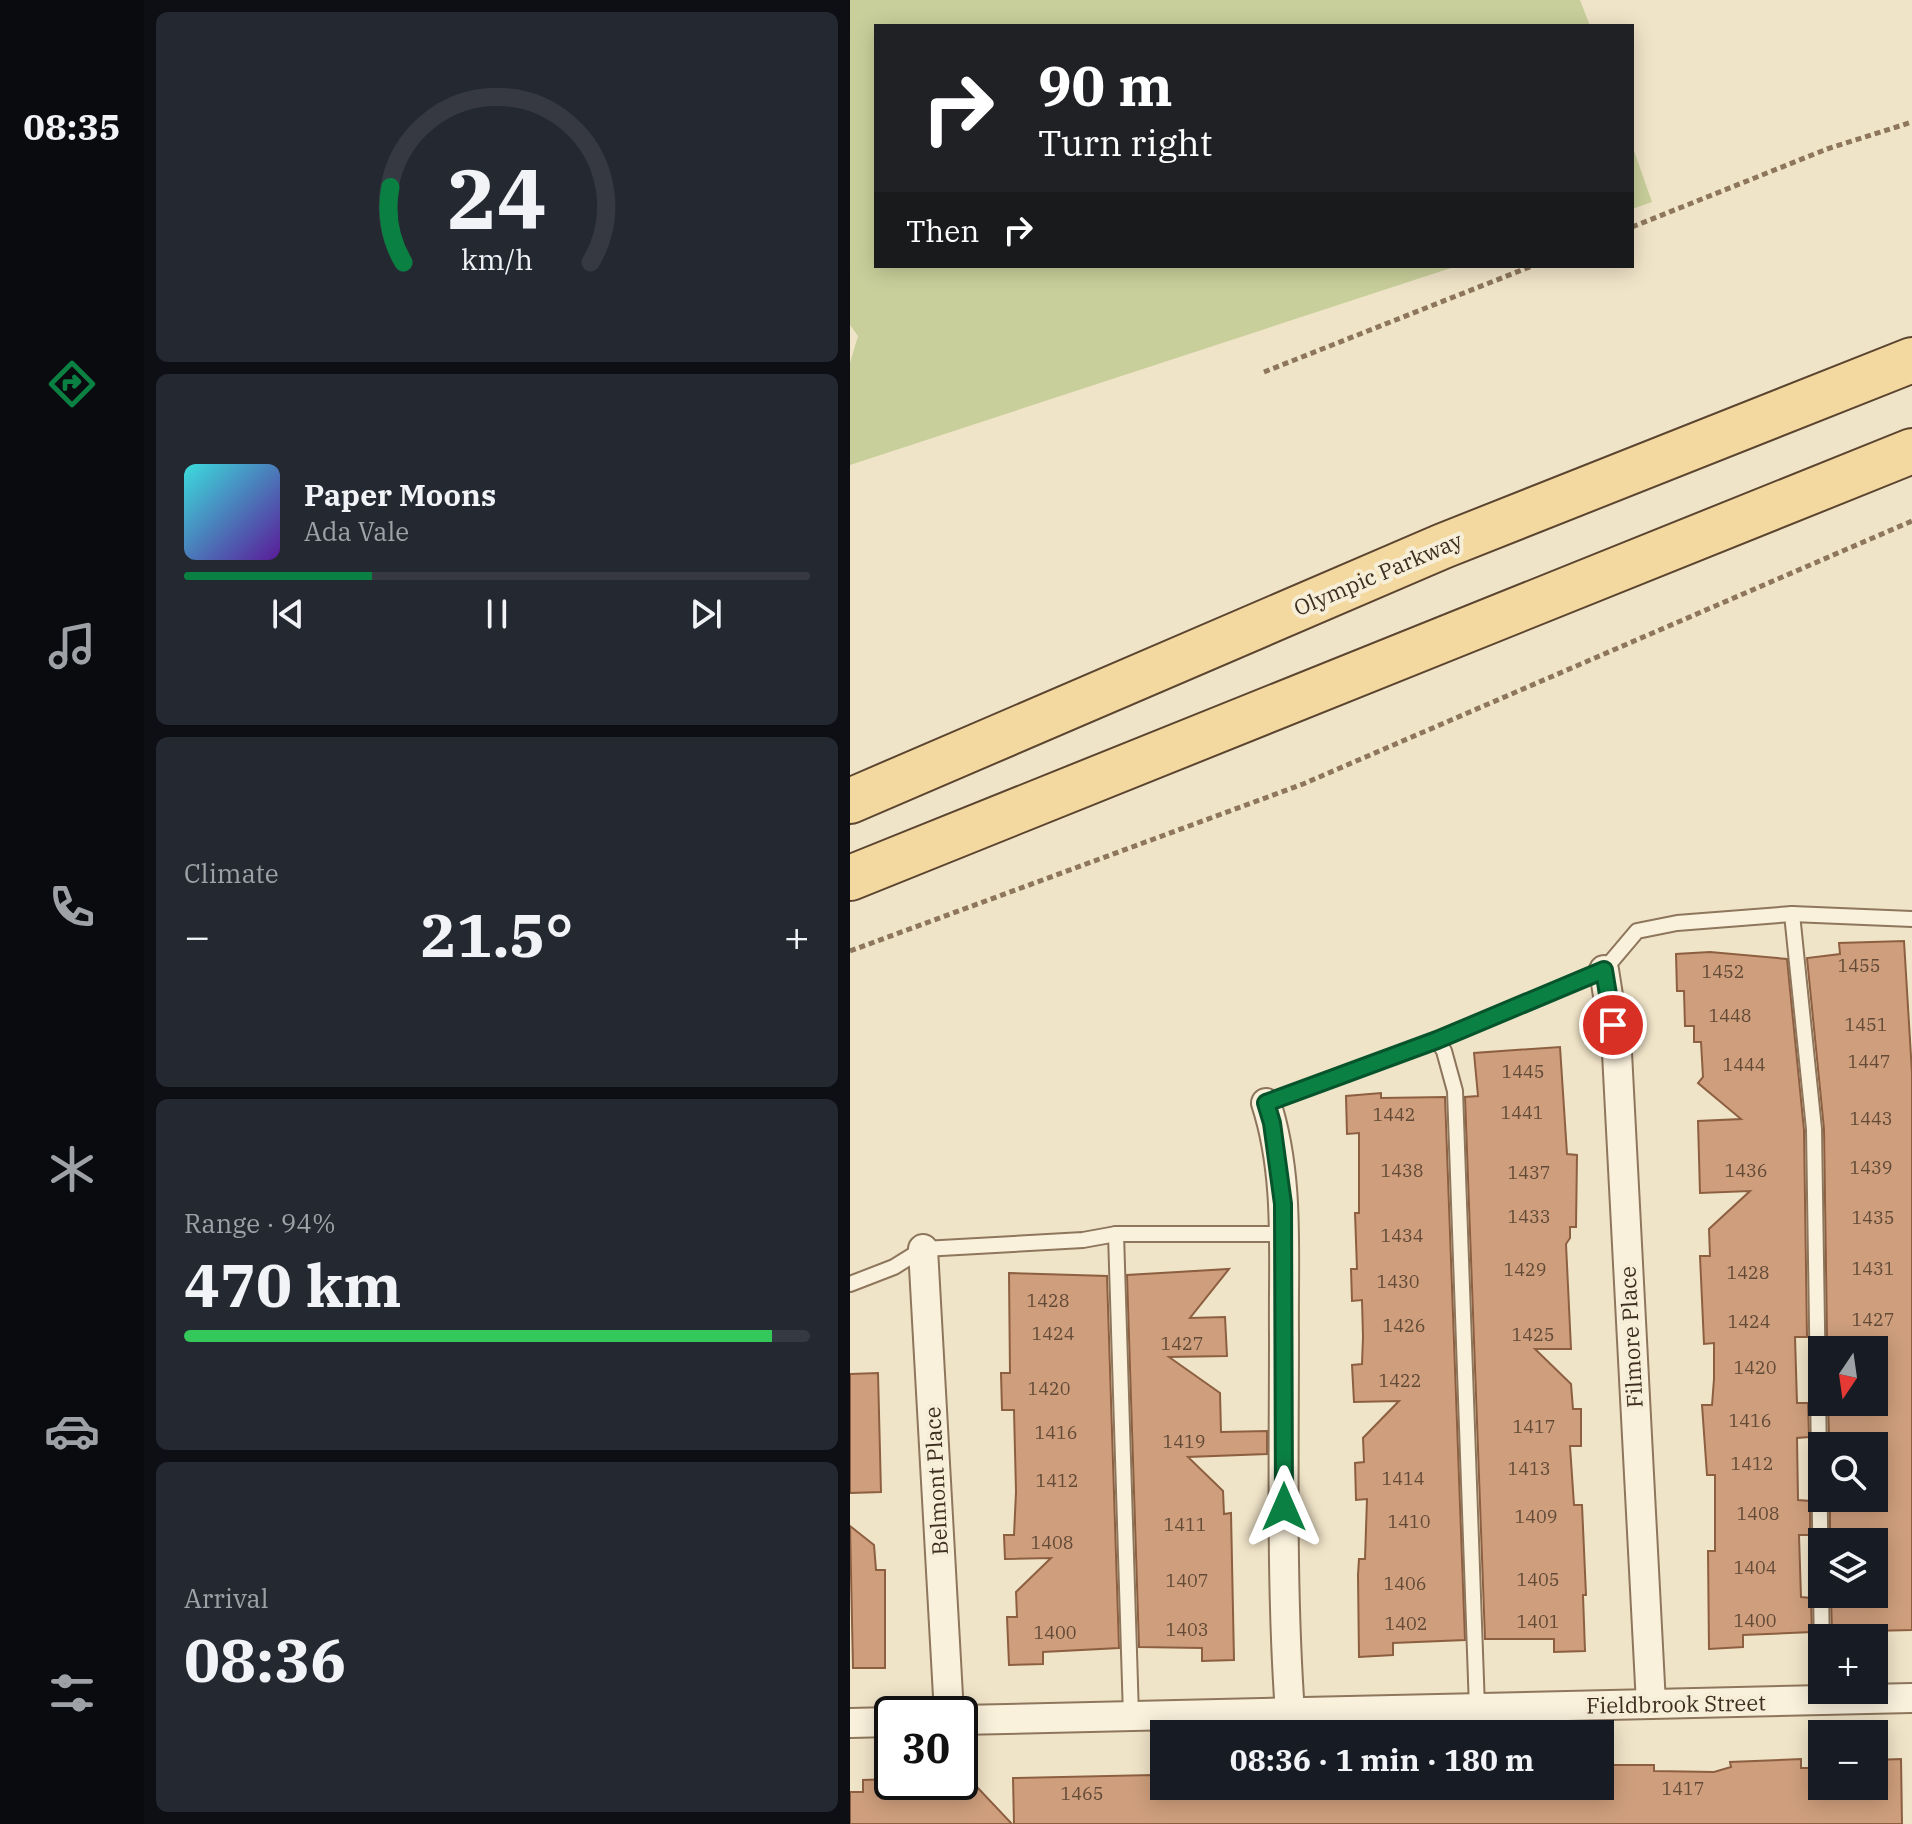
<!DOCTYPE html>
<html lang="en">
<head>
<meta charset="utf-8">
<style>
  body { margin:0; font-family:"IBM Plex Serif",serif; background:#242831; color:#f1f3f6; height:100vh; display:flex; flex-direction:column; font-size:30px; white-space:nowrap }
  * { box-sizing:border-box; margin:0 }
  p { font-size:26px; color:#9ea1a6 }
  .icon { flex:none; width:44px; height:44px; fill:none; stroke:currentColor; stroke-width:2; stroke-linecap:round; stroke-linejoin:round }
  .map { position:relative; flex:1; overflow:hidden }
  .side { display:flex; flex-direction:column; gap:12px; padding:12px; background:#0d0f14; width:706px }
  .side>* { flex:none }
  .hud { position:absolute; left:24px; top:24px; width:760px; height:244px; border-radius:0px; box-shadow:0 4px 20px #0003; background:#202124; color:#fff; overflow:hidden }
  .needle { width:52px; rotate:193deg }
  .fabs { position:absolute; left:958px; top:1336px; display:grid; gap:16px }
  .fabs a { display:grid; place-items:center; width:80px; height:80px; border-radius:0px; background:#171b24; box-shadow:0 4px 20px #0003; font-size:40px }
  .speed { position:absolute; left:24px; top:1696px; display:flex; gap:16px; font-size:40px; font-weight:700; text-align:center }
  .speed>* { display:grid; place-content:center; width:104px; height:104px; border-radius:50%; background:#171b24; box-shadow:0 4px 20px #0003; line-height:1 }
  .speed .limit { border:4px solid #111; border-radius:12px; background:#fff; color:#111 }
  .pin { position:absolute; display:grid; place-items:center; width:68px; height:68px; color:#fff; margin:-34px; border:4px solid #fff; border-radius:50%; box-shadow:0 2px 8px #0007 }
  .me { position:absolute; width:88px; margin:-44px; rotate:0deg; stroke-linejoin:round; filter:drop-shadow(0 0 6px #0008) }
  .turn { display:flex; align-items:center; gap:28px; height:168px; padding:0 32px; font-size:36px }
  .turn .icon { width:104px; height:104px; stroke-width:2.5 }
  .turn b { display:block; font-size:56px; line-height:68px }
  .then { display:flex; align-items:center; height:76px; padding:0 32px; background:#0003; gap:16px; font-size:30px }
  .big { font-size:60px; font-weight:800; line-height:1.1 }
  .side .tile { flex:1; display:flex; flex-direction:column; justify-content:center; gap:12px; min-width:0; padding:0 28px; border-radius:12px; background:#242831 }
  .side .dial { align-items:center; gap:0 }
  .dial svg { height:208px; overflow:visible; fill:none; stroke:#363941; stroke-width:7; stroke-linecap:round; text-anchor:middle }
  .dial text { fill:#f1f3f6; stroke:none }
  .song { display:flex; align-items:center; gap:24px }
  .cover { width:96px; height:96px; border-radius:12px; background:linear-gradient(135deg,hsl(180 70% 55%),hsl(270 70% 35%)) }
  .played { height:8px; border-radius:4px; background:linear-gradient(90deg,#0b8043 30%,#363941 30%) }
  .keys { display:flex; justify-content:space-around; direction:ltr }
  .heat { display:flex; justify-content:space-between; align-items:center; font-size:44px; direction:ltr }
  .charge { height:12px; border-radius:6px; background:linear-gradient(90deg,#34c759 94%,#363941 0) }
  .trip { position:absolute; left:300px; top:1720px; width:464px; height:80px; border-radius:0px; background:#171b24; box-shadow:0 4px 20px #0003; font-weight:800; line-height:80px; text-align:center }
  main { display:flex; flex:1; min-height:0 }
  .dock { display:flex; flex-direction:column; width:144px; justify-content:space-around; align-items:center; background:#090b0e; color:#9ea1a6 }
  .dock .icon { width:56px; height:56px }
  .dock .active { color:#0b8043 }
  .dock b { font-size:36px; color:#f1f3f6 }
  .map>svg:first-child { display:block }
  .green { fill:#c9cf9b }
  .building { fill:#cf9f7d; stroke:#8d5f41; stroke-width:2 }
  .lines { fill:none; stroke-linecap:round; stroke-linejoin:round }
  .service-casing { stroke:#8d765c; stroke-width:18 }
  .minor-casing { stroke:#8d765c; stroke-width:32 }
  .primary-casing { stroke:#5b4430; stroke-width:48 }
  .path { stroke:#8d765c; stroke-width:5; stroke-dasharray:6 4; stroke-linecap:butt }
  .service { stroke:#faf1dc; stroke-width:14 }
  .minor { stroke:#faf1dc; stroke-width:28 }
  .primary { stroke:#f3d9a0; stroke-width:44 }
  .route-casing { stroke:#07532c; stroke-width:20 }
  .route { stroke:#0b8043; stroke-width:14 }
  .labels { text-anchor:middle; stroke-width:8; stroke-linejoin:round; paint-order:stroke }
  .number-label { font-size:18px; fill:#624a37 }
  .street-label { font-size:22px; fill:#3d2e20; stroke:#f7eed8 }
</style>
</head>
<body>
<main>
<nav class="dock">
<b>08:35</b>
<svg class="icon active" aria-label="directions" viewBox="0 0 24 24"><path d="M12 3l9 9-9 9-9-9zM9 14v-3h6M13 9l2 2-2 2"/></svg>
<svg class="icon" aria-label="music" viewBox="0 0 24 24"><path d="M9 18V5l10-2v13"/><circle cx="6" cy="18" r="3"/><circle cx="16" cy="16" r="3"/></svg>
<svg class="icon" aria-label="phone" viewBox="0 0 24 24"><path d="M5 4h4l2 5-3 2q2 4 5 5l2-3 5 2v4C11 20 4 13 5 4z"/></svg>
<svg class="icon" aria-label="climate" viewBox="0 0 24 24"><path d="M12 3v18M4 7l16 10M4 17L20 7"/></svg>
<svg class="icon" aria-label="car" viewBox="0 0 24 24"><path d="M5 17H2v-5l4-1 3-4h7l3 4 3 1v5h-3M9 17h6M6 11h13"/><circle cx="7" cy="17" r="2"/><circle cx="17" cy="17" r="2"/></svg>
<svg class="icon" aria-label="filters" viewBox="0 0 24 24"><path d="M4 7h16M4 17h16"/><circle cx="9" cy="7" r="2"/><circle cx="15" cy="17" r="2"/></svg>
</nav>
<section class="side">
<div class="tile dial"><svg viewBox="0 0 100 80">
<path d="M14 69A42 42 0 1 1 86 69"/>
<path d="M14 69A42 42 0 0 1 9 40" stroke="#0b8043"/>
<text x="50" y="56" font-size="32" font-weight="700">24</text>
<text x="50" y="72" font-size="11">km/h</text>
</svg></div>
<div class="tile">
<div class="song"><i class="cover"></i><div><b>Paper Moons</b><p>Ada Vale</p></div></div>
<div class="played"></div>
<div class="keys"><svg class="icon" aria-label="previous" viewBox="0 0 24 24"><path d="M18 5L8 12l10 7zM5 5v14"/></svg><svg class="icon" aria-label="pause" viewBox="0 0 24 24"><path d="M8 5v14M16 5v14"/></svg><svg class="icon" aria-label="next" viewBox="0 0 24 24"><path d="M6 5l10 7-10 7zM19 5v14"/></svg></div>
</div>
<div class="tile"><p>Climate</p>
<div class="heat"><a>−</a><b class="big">21.5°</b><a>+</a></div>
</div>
<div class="tile"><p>Range · 94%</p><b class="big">470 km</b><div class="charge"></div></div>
<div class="tile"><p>Arrival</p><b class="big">08:36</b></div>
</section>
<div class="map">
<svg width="1062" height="1824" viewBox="0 0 1062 1824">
  <rect width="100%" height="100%" fill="#f0e4c8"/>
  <!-- green -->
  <g class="green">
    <polygon points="0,0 730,0 740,26 26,26 26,266 607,266 0,465 0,363 8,336 0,325"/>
    <polygon points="782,145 802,202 782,209"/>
  </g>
  <!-- building -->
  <g class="building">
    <polygon points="1054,941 1062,1073 1062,1630 982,1632 981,1598 1024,1596 1024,1533 980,1535 980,1501 1024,1498 1024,1436 979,1437 978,1402 1024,1402 1024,1337 977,1337 974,1129 957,958 990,954 989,943"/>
    <polygon points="860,952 937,959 954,1130 957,1337 945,1337 947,1403 958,1403 959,1437 947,1438 948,1500 960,1501 960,1535 949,1535 951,1597 961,1598 962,1632 893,1635 893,1647 859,1649 858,1551 865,1551 865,1475 857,1475 852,1405 862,1405 864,1379 864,1343 854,1344 850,1256 860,1256 859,1229 900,1191 850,1193 848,1121 891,1119 848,1083 853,1077 851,1042 844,1042 844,1026 835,1026 834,991 827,991 826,954"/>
    <polygon points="710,1047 717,1154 727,1155 726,1227 720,1227 720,1238 716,1244 721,1349 685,1349 721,1384 723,1409 731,1409 731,1446 720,1446 724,1505 732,1505 736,1595 733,1595 735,1651 704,1652 704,1639 635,1639 615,1097 628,1096 624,1053"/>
    <polygon points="531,1093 531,1098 595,1097 615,1640 543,1643 543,1655 509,1657 508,1575 509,1559 515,1559 517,1499 506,1500 505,1463 514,1462 513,1438 549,1401 504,1402 502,1365 512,1364 513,1337 512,1300 502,1301 501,1269 507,1269 505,1213 509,1213 509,1133 497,1134 496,1096"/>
    <polygon points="379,1269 340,1318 375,1317 377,1356 319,1357 370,1393 371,1432 417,1431 417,1454 338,1457 373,1491 374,1514 381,1513 384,1660 352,1661 352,1648 289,1647 277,1275"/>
    <polygon points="159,1273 257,1276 269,1648 193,1652 193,1664 159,1665 157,1617 167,1617 166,1592 201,1558 155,1559 154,1535 164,1535 166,1492 164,1410 152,1410 151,1373 160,1373"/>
    <polygon points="28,1373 31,1492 0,1493 0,1374"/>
    <polygon points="0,1526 24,1545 26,1570 35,1570 35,1668 3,1668"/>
    <polygon points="951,1759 951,1768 972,1768 972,1786 1024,1786 1024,1760 1051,1759 1052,1824 164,1824 163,1778 303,1775 303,1786 750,1786 750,1765 804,1765 804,1771 864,1772 881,1767 880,1762"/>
    <polygon points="42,1779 42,1782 102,1782 103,1788 127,1787 162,1824 0,1824 0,1792 13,1792 13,1780"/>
  </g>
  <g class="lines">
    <defs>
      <g id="service">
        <polyline points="942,914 964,1129 972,1653"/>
        <polyline points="587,1040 594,1051 605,1091 627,1708"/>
        <polyline points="416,1103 587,1040 754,970 787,931 827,923 942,914 1062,919"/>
        <polyline points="266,1234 281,1716"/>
        <polyline points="0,1284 44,1267 73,1249 233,1240 266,1234 433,1234"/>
      </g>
      <g id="minor">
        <polyline points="754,970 767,1053 801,1704"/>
        <path d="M416,1103c24,73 17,155 18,231 0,126 -3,253 6,379"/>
        <polyline points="73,1249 99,1714"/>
        <polyline points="110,1720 1062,1698"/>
        <polyline points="0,1723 42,1722"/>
      </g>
      <g id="primary">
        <polyline points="0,801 593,546 1062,360"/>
        <polyline points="0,878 1062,451"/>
      </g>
    </defs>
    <!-- service casing -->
    <use href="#service" class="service-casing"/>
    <!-- minor casing -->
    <use href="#minor" class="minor-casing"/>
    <!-- primary casing -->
    <use href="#primary" class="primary-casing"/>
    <!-- path -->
    <g class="path">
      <polyline points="782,227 977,149 1062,122"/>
      <polyline points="414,372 682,266"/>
      <polyline points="0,951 453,784 1062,521"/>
    </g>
    <!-- service -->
    <use href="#service" class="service"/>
    <!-- minor -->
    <use href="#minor" class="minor"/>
    <!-- primary -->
    <use href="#primary" class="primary"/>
  </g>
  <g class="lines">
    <defs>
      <polyline id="route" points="434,1507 433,1204 422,1123 416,1103 587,1040 754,970 763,1025"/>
    </defs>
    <!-- route casing -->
    <use href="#route" class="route-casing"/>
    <!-- route -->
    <use href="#route" class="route"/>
  </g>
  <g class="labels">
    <!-- number labels -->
    <g class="number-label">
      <text x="1009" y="972">1455</text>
      <text x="873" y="978">1452</text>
      <text x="880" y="1022">1448</text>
      <text x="1016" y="1031">1451</text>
      <text x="1019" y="1068">1447</text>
      <text x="894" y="1071">1444</text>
      <text x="673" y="1078">1445</text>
      <text x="672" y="1119">1441</text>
      <text x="544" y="1121">1442</text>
      <text x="1021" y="1125">1443</text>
      <text x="1021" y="1174">1439</text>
      <text x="552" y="1177">1438</text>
      <text x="896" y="1177">1436</text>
      <text x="679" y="1179">1437</text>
      <text x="679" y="1223">1433</text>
      <text x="1023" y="1224">1435</text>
      <text x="552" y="1242">1434</text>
      <text x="1023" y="1275">1431</text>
      <text x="675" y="1276">1429</text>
      <text x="898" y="1279">1428</text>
      <text x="548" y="1288">1430</text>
      <text x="198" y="1307">1428</text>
      <text x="1023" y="1326">1427</text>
      <text x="899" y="1328">1424</text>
      <text x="554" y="1332">1426</text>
      <text x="203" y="1340">1424</text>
      <text x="683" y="1341">1425</text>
      <text x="332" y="1350">1427</text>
      <text x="905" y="1374">1420</text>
      <text x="550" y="1387">1422</text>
      <text x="199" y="1395">1420</text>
      <text x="900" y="1427">1416</text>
      <text x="684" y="1433">1417</text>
      <text x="206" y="1439">1416</text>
      <text x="334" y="1448">1419</text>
      <text x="902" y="1470">1412</text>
      <text x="679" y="1475">1413</text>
      <text x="553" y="1485">1414</text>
      <text x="207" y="1487">1412</text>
      <text x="908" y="1520">1408</text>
      <text x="686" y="1523">1409</text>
      <text x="559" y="1528">1410</text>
      <text x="335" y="1531">1411</text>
      <text x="202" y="1549">1408</text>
      <text x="905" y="1574">1404</text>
      <text x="688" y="1586">1405</text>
      <text x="337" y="1587">1407</text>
      <text x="555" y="1590">1406</text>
      <text x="905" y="1627">1400</text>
      <text x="688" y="1628">1401</text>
      <text x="556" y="1630">1402</text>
      <text x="337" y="1636">1403</text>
      <text x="205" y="1639">1400</text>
      <text x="833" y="1795">1417</text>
      <text x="232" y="1800">1465</text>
    </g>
    <!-- street labels -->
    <g class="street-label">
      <text transform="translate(528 574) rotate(-23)" y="8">Olympic Parkway</text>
      <text transform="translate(781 1337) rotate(-93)" y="8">Filmore Place</text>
      <text transform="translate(86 1481) rotate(-93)" y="8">Belmont Place</text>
      <text transform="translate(826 1704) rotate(-1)" y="8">Fieldbrook Street</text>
    </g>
  </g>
</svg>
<div class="fabs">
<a><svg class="needle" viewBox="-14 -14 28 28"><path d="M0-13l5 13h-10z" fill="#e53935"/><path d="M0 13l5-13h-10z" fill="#9ea1a6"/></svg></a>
<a><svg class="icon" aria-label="search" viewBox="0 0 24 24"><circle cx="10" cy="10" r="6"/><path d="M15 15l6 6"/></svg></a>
<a><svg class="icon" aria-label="layers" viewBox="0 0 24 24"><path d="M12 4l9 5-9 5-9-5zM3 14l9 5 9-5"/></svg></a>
<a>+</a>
<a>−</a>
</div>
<div class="speed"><div class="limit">30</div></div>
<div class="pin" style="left:763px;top:1025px;background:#d93025"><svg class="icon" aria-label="arrive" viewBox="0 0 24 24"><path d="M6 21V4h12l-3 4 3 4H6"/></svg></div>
<svg class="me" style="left:434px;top:1507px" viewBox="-20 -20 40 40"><path d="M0-17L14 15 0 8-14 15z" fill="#0b8043" stroke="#fff" stroke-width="4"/></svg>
<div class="trip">08:36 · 1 min · 180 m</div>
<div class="hud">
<div class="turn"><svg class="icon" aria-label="right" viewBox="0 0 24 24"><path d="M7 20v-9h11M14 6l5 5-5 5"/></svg><div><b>90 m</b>Turn right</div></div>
<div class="then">Then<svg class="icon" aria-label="right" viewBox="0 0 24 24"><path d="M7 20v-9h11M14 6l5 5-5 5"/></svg></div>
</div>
</div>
</main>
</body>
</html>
